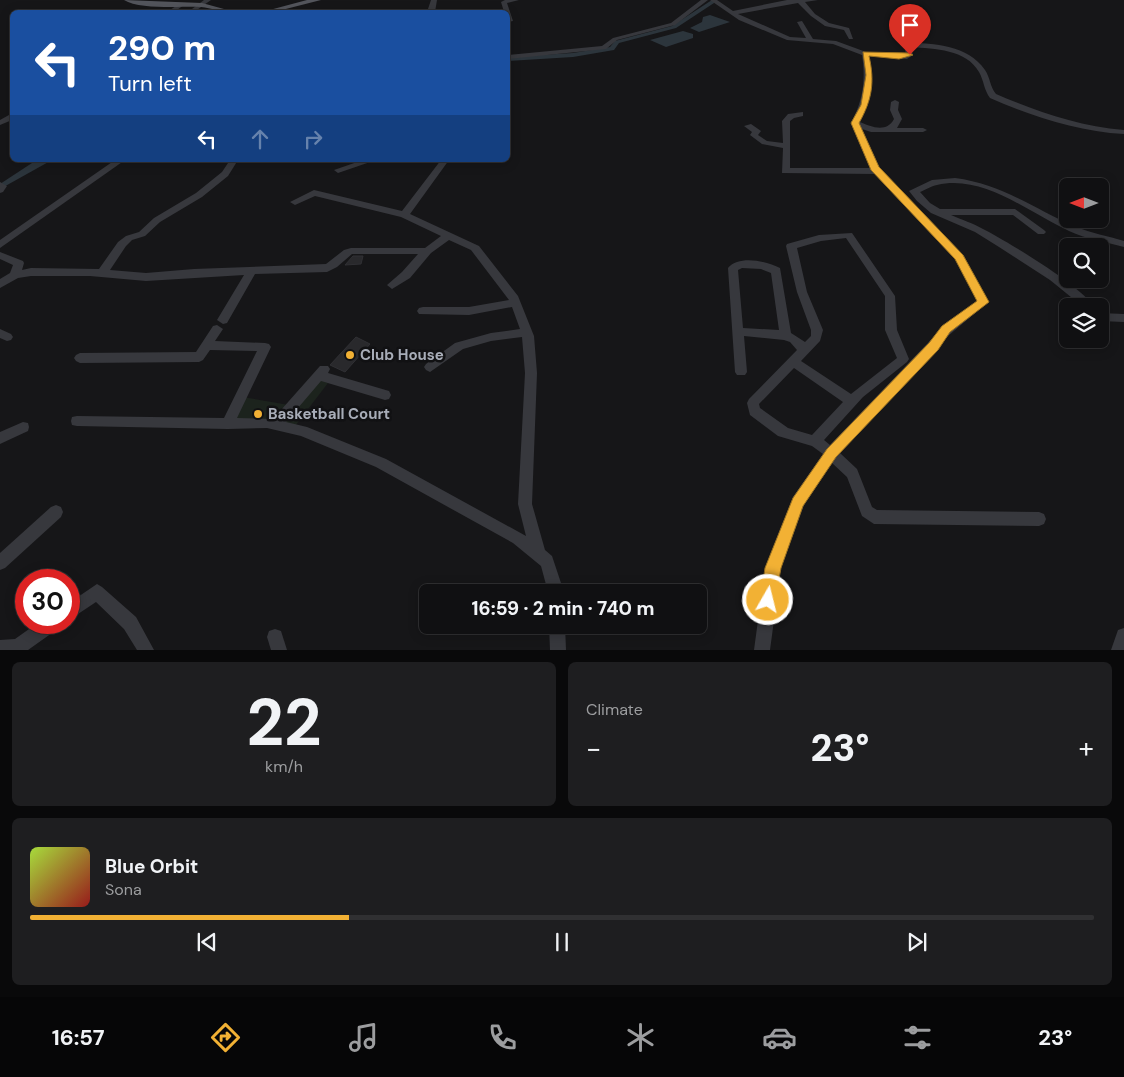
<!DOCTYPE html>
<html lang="en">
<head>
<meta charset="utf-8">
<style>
  body { margin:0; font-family:"DM Sans",sans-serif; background:#1e1e20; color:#f1f3f6; height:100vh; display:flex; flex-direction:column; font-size:19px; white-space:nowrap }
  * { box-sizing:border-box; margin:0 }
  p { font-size:16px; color:#9c9d9f }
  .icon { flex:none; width:28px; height:28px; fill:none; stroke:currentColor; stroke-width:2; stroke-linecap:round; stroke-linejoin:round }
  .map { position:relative; height:650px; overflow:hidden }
  .sheet { display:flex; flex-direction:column; gap:12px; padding:12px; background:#09090a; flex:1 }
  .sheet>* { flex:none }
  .hud { position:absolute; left:10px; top:10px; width:500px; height:152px; border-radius:8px; box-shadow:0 2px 12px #0003,0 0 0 1px #303032; background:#1a4fa0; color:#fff; overflow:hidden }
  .needle { width:32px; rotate:270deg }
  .fabs { position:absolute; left:1059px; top:178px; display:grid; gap:10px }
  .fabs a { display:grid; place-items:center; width:50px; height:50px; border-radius:8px; background:#101012; box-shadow:0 2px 12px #0003,0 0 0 1px #303032; font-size:25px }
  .speed { position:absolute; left:15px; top:569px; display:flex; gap:10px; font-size:25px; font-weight:700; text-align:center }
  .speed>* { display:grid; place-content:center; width:65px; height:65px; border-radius:50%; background:#101012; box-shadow:0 2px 12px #0003,0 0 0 1px #303032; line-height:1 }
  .speed .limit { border:8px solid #d22; background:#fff; color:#111 }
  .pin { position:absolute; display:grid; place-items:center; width:42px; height:42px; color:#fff; margin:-51px -21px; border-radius:50% 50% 50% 0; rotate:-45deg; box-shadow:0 0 5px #0007 }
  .pin .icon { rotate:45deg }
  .me { position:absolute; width:55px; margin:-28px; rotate:8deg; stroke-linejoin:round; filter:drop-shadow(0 0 4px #0008) }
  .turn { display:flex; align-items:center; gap:18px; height:105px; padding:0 15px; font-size:22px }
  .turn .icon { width:65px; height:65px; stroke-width:2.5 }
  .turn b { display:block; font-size:35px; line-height:42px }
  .lanes { display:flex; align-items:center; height:48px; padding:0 15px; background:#0003; justify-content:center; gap:25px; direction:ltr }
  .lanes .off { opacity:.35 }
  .big { font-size:38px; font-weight:800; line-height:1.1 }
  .sheet .card { flex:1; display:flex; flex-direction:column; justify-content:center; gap:8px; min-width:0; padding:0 18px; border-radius:8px; background:#1e1e20 }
  .sheet .dial { align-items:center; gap:0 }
  .dial b { font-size:65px; line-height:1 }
  .song { display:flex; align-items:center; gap:15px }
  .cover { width:60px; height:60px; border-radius:8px; background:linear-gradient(135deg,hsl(80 70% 55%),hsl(0 70% 35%)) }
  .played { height:5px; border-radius:2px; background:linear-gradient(90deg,#f2b134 30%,#303032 30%) }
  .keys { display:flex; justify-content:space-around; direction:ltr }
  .heat { display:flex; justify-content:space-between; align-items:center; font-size:28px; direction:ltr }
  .sheet .tiles { flex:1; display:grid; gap:12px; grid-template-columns:1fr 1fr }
  .card:last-child { grid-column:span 2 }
  .trip { position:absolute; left:419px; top:584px; width:288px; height:50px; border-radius:8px; background:#101012; box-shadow:0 2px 12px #0003,0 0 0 1px #303032; font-weight:800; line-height:50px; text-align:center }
  .tab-bar { display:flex; height:80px; justify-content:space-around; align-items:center; background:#060607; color:#9c9d9f }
  .tab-bar .icon { width:35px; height:35px }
  .tab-bar .active { color:#f2b134 }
  .tab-bar b { font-size:22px; color:#f1f3f6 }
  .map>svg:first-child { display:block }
  .green { fill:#1c231d }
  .water { fill:#2c353c }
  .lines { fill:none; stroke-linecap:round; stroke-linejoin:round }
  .canal { fill:#2c353c; fill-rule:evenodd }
  .building { fill:#29292c; stroke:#303034 }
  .minor { fill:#37383d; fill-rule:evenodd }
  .major { fill:#53555c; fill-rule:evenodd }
  .route { fill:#f2b134; stroke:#9d7322 }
  .poi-dot { fill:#f2b134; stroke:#111113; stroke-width:2 }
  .labels { text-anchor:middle; stroke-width:5; stroke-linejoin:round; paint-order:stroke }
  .poi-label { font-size:15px; font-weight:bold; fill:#a8adb8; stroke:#111113; text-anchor:start }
</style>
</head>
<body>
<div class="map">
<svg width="1124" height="650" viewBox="0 0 1124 650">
  <rect width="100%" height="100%" fill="#161618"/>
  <!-- green -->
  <g class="green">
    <polygon points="316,379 328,383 295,426 281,422"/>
    <polygon points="243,397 289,405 275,423 228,424"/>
  </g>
  <!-- water -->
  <g class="water">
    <polygon points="710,15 730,22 699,32 690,28 702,22 703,17"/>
    <polygon points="683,31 693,34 693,38 666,47 650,40"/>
  </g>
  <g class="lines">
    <!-- canal -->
    <g class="canal">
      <polygon points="712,0 715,2 714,3 676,28 619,43 614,50 573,57 508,61 508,57 573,53 610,47 615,41 672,26"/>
      <polygon points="41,160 52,160 0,189 0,184 32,163"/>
    </g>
  </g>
  <!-- building -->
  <g class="building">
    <polygon points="353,256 363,256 361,264 345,265"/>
    <polygon points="356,337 370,344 345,372 330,365"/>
  </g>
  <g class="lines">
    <!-- minor -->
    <g class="minor">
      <polygon points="204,0 211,0 194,12 188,12"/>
      <polygon points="431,0 437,0 435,12 429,12 428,9"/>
      <polygon points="519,0 507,3 513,21 508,22 508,12 504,12 501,2 505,0"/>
      <polygon points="701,0 708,0 675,25 617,40 606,49 508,59 508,55 602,46 613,38 671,23"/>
      <path d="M710,0h7l16,11 54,-11h31l-13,2 10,12 14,9 20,5 4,11h-4l-5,-9 -19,-4 -14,-10 -13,-13 -60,11 52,23 16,1 -9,-16 5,-1 11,18 23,2 30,11 40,3 -2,-10 3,-2c27,0 61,2 78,27 5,7 5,17 11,24 42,18 82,32 128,36v4c-47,-3 -90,-17 -134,-36 -6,-8 -6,-17 -11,-26 -13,-23 -44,-23 -68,-25l2,8 -6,4 -38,-3c5,24 2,44 -9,66 11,5 27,11 34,-3l-4,-9 1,-8 4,-2 4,2 -1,8 4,9 -5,9h26l4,2 -4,2h-52l-9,-3 17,38 85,89 24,46 -40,34 -108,117 17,16 15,38 5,3 162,2 5,2 2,5 -2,5 -5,2 -165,-2 -12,-8 -15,-39 -15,-14 -28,42 -23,63 -11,82h-16l11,-82 28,-71 30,-43 -11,-8 -34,-10 -28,-21 -3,-12 2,-4 48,-49 -7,-8 -6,-2 -40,-4 3,36 -2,3h-8l-2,-3 -7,-104c11,-13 38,-7 52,0l11,65 14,9 6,-6v-6l-14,-38 -11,-46 1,-2 32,-9 33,-2 43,63 2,34 12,29 -2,3 -44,35 -39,43 6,5 116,-121 31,-23 -21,-41 -81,-86 -93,-1 1,-25 -21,-4 -12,-9 2,-3 -8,-6 7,-2 10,7 -3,4 9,6 16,2 -1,-22 6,-7 15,-2v4l-9,2 -4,3v47h81l-20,-45c12,-22 15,-43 11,-68l-29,-11 -46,-4 -48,-20zM846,238l39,58v34l12,28 -46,36 -50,-33 19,-20 3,-11 -16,-38 -10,-44 24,-7zM742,268l19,1 10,4 8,57 -36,-2 -5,-58zM794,368l49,34 -31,33 -24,-7 -28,-20 -1,-4z"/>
      <polygon points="179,4 184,5 174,12 167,12"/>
      <polygon points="9,115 12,115 12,120 0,125 0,120"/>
      <polygon points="115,160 125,160 0,248 0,240"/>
      <polygon points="230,160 238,160 228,176 202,197 160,222 145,236 132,240 126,246 110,270 146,273 194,269 326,264 344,250 351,248 425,248 441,236 401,217 315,196 295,205 290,202 314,190 402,211 441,160 449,160 410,214 479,246 518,296 534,336 537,373 532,504 545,550 552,556 564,592 548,592 541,566 513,543 376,467 301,436 267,428 228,429 77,426 72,425 71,421 72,417 77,416 224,418 257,351 210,350 203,360 199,362 80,363 76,361 74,358 76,355 80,353 196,352 213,326 217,325 223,329 215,341 265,343 269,344 271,347 237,418 273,419 320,366 328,366 330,369 328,373 389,391 391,395 389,399 385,400 321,381 286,422 307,427 386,459 526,536 518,504 525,373 522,337 491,341 463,349 430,372 426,370 424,367 426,364 455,343 491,333 520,329 512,307 469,315 419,314 417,311 419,308 423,307 469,307 509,300 471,250 449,240 431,253 410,278 392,289 387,285 402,272 418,254 352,254 337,267 327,272 255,274 227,323 223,324 217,320 244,275 146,281 90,276 31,276 18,278 0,288 0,279 10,273 13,265 0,259 0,252 23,261 24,263 22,270 31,268 99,269 118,242 126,236 139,232 154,218 196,193 222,172"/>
      <polygon points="363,160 376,160 338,173 334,170"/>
      <path d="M955,178c47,6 79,31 121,49 15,6 32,9 48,14v6c-18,-5 -38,-8 -55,-16 -40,-18 -85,-57 -132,-46 -6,1 -12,5 -17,7l10,11 10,6h75l29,21 2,2 -2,2h-6l-25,-19h-62c11,5 22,8 32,14 22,11 100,58 110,77h-11l-32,-26 -51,-33 -24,-15 -44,-19 -14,-12 -8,-10 23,-11z"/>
      <polygon points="0,182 7,186 3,192 0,193"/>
      <polygon points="1100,313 1124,314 1124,322 1100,321"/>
      <polygon points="0,329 11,334 13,337 11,340 7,341 0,338"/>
      <polygon points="23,422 28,423 29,427 28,431 0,444 0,432"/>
      <polygon points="56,505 61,507 63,512 61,517 5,568 0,570 0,553 51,507"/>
      <polygon points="97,584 102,587 136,617 154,650 137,650 124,629 96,602 69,620 69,603"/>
      <polygon points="39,622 61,622 59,628 28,650 0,650 0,640 15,639"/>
      <polygon points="549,625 565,625 566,650 550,650"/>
      <polygon points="1124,628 1124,650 1111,650 1118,630"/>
      <polygon points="275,629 281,631 287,650 271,650 267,637 269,631"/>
    </g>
    <!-- major -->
    <g class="major">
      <path d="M124,0l78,3 33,9c-12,2 -22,-4 -34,-5 -19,-1 -61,3 -77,-7z"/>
      <polygon points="307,0 321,0 274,12 262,12"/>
    </g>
  </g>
  <!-- route -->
  <path class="route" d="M863,52l47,1 3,2 -14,4 -30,-3c6,26 3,44 -10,67l20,44 84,88 26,47 -39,30 -12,18 -102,107 -33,49 -22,62 -7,38 -6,2 -5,-2 -3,-6 5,-32 28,-70 34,-49 102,-106 13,-17 35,-25 -22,-42 -84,-89 -20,-47 10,-18 5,-30z"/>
  <!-- markers -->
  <g class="poi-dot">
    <circle cx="350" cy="355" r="5"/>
    <circle cx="258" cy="414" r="5"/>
  </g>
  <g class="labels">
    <!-- poi labels -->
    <g class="poi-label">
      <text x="360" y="360">Club House</text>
      <text x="268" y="419">Basketball Court</text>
    </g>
  </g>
</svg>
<div class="fabs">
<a><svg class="needle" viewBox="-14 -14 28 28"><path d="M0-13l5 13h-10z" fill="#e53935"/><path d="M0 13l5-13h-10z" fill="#9c9d9f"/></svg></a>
<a><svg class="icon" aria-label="search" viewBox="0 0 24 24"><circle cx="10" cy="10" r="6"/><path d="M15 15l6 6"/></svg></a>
<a><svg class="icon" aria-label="layers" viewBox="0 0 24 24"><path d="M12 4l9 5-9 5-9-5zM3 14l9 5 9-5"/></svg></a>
</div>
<div class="speed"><div class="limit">30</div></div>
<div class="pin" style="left:910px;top:55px;background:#d93025"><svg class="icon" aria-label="arrive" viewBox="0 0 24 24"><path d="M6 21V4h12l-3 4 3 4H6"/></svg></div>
<svg class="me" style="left:768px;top:600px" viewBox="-20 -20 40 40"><circle r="17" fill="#f2b134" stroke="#fff" stroke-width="3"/><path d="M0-11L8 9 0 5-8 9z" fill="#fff"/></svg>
<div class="trip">16:59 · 2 min · 740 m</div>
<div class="hud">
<div class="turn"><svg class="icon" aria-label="left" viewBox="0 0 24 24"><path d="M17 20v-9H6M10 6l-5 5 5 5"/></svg><div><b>290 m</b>Turn left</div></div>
<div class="lanes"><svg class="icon" aria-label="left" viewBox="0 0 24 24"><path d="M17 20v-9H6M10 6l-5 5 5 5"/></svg><svg class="icon off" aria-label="ahead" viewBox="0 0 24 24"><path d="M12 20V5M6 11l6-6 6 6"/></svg><svg class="icon off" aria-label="right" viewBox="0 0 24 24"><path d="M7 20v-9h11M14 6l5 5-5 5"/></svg></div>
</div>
</div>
<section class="sheet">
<div class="tiles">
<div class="card dial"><b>22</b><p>km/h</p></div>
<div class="card"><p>Climate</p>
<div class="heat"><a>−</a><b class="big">23°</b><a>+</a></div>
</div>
<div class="card">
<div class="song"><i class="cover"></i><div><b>Blue Orbit</b><p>Sona</p></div></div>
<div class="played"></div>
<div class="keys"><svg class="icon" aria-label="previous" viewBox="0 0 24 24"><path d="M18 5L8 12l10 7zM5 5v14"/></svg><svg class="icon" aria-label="pause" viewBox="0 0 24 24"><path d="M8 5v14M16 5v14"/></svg><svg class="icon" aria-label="next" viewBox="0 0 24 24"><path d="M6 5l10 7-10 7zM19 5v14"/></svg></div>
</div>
</div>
</section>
<nav class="tab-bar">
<b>16:57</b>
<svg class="icon active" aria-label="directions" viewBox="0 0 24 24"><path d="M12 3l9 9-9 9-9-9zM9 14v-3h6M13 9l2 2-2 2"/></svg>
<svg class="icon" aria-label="music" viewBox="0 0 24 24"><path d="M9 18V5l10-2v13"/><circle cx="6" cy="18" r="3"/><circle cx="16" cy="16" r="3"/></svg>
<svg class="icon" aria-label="phone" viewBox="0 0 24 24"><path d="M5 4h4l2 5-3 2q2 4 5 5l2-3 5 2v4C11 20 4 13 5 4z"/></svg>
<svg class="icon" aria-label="climate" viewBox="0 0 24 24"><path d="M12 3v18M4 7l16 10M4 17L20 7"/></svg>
<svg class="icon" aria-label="car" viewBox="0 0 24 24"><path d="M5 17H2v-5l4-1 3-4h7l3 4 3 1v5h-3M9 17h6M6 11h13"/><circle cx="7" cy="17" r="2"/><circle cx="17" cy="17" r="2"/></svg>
<svg class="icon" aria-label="filters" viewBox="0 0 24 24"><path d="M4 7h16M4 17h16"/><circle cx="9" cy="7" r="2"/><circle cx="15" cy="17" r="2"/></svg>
<b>23°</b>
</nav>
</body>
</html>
